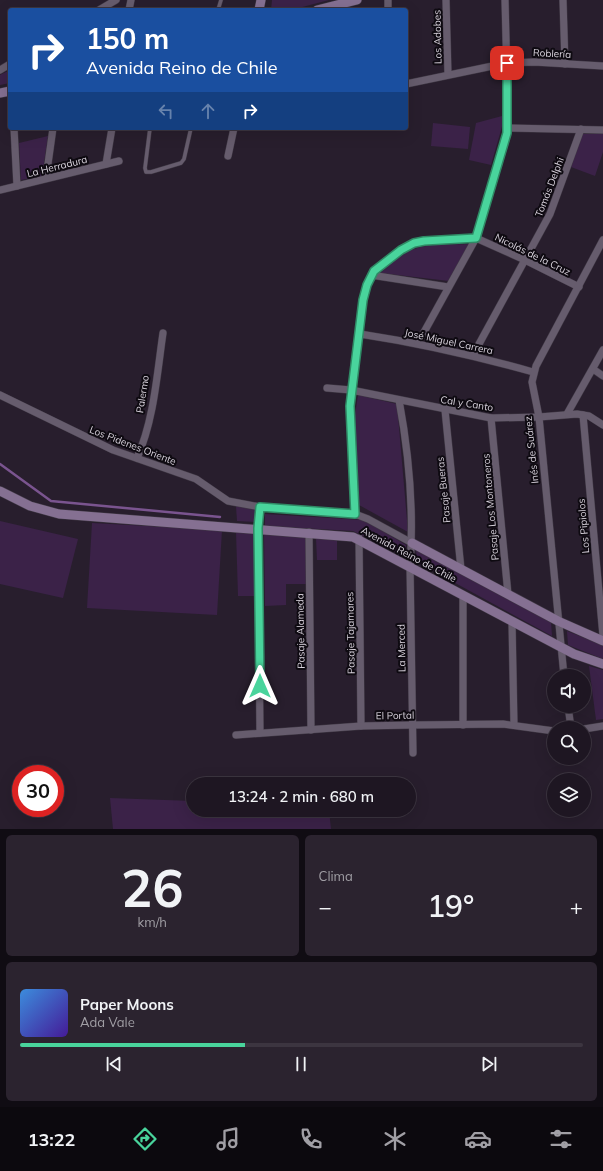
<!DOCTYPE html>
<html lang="es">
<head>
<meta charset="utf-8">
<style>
  body { margin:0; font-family:Mulish,sans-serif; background:#2b232f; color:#f1f3f6; height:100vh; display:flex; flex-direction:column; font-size:15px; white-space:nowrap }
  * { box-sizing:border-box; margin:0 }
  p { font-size:13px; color:#a19fa5 }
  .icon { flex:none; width:22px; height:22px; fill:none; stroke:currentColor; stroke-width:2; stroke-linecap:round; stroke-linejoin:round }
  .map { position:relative; height:829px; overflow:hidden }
  .sheet { display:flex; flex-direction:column; gap:6px; padding:6px; background:#100c13; flex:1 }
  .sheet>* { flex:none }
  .hud { position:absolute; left:8px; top:8px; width:400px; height:122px; border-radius:4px; box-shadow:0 4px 16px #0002,0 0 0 1px #3c3540; background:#1a4fa0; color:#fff; overflow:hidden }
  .controls { position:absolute; left:547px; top:669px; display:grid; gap:8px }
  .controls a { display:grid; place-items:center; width:44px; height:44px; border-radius:50%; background:#1e1622; box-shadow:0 4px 16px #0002,0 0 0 1px #3c3540; font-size:20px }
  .speed { position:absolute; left:12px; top:765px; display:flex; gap:8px; font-size:20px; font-weight:700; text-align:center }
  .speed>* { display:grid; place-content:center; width:52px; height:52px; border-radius:50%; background:#1e1622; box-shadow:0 4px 16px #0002,0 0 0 1px #3c3540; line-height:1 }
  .speed .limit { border:6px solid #d22; background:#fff; color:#111 }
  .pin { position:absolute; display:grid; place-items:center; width:34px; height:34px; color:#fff; margin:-17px; border-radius:8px; box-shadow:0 2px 6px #0006 }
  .me { position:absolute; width:44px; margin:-22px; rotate:0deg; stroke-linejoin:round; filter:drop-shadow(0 0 3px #0008) }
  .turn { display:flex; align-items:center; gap:14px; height:84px; padding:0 12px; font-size:18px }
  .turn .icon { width:52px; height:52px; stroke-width:2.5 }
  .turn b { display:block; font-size:28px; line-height:34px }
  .lanes { display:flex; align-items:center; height:38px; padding:0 12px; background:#0003; justify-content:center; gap:20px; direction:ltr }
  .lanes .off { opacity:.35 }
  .big { font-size:30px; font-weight:600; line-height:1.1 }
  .sheet .card { flex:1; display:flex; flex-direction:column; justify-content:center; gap:6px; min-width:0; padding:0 14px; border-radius:6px; background:#2b232f }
  .sheet .dial { align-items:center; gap:0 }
  .dial b { font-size:52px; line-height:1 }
  .song { display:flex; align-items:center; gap:12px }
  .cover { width:48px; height:48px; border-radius:6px; background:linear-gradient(135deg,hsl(210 70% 55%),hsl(260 70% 35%)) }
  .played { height:4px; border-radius:2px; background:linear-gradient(90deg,#49d49c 40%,#3c3540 40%) }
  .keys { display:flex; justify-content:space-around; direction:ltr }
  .heat { display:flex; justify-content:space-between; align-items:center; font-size:22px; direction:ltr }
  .sheet .tiles { flex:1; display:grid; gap:6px; grid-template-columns:1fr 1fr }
  .card:last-child { grid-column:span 2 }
  .trip { position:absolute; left:186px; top:777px; width:230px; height:40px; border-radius:20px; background:#1e1622; box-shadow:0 4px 16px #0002,0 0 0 1px #3c3540; font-weight:600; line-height:40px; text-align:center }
  .tabs { display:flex; height:64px; justify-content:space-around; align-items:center; background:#0c090e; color:#a19fa5 }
  .tabs .icon { width:28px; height:28px }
  .tabs .selected { color:#49d49c }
  .tabs b { font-size:18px; color:#f1f3f6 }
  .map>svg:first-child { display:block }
  .green { fill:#3b2248 }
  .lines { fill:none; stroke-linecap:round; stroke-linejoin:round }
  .stream { stroke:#7a548f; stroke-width:2.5 }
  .lane-casing { stroke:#403945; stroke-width:4.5 }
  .street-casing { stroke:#403945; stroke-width:8 }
  .secondary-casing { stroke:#403945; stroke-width:10 }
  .lane { stroke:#665c6d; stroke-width:3.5 }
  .street { stroke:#665c6d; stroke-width:7 }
  .secondary { stroke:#857092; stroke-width:9 }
  .route-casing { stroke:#2f8a65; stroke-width:10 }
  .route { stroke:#49d49c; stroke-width:7 }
  .labels { text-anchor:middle; stroke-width:4; stroke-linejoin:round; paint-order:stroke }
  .street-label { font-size:10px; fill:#dad4de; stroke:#0e0a11 }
</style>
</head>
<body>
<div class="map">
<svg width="603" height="829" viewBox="0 0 603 829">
  <rect width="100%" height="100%" fill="#281e2d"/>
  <!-- green -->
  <g class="green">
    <polygon points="272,0 329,0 291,10 271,10"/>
    <polygon points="10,70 10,83 0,85 0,75"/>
    <polygon points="502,116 503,123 491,165 469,160 476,123"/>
    <polygon points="433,123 470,127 468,149 431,146"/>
    <polygon points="582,134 603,134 603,152 595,176 571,167"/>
    <polygon points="48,136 42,176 21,180 19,143"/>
    <path d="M470,244l-21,37 -69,-8c11,-9 21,-19 34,-24 16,-6 39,-4 56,-5z"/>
    <polygon points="358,395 397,404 408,532 359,505 355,415"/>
    <polygon points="236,506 257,509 257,522 237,521"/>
    <polygon points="265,514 364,520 406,545 406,557 353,531 265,526"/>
    <polygon points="0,521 78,539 63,598 0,584"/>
    <polygon points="92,523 222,530 217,615 87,608"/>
    <polygon points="236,531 256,532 257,596 238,596"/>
    <polygon points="264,533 306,537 307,584 286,584 286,605 265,606"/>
    <polygon points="316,538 337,539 337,560 317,560"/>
    <polygon points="416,549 551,622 552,636 417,562"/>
    <polygon points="567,631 603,645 603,659 568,645"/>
    <polygon points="589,666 603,670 603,719 596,720"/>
    <polygon points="110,798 193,801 193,810 329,810 331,829 113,829"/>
  </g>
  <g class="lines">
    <!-- stream -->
    <polyline class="stream" points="0,464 51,501 220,517"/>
    <defs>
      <g id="lane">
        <polyline points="218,10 221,0"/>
        <polyline points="150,128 145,168 146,172 151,172 181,163 184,159 191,128"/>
      </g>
      <g id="street">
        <polyline points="388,0 388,10"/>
        <polyline points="446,0 448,74"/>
        <polyline points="563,0 565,64"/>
        <polyline points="99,10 116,0"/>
        <polyline points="129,10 131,0"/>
        <polyline points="0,70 10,64"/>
        <polyline points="406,84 507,63 534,62 603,66"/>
        <polyline points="14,128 17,186"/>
        <polyline points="508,128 603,130"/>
        <polyline points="228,156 234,128"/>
        <polyline points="106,164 112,128"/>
        <polyline points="46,178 53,128"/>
        <polyline points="0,190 119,161"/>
        <polyline points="371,275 448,287"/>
        <path d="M360,334c59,9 116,22 173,38"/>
        <polyline points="418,343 476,238 506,139 508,117 505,0"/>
        <polyline points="473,355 550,214 581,129"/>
        <polyline points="593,369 603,376"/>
        <polyline points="327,388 351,390 491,418 539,417 577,414 589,416 603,425"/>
        <polyline points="0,395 113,450 196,479 228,501 260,507 355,514 368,519 412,543"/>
        <path d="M399,400c10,54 15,111 11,166l3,187"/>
        <polyline points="445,410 461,569"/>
        <polyline points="567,414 603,350"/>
        <polyline points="583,415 603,636"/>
        <polyline points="491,418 508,594"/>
        <path d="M137,458c17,-38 20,-84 26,-125"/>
        <polyline points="355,514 350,406 363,300 367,285 374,271 401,250 414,243 424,241 469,238 476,238 525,260 579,287"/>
        <polyline points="309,532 311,730"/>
        <polyline points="359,538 361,726"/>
        <polyline points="463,595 463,725"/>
        <polyline points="512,622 514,725"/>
        <polyline points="564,676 539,417 532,382 536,366 603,240"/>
        <polyline points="568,706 571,728"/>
        <polyline points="584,729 603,726"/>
        <polyline points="260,733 258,528 260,507"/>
        <polyline points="236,735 361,726 413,725 503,724 554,731"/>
      </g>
      <g id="secondary">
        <polyline points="259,10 261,0"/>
        <polyline points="317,10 357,0"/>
        <polyline points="0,93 10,91"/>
        <polyline points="0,491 30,506 59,514 353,537 574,654 603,664"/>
        <polyline points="412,543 558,621 603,641"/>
      </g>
    </defs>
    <!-- lane casing -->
    <use href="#lane" class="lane-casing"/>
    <!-- street casing -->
    <use href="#street" class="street-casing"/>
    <!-- secondary casing -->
    <use href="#secondary" class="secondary-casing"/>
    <!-- lane -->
    <use href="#lane" class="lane"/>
    <!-- street -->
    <use href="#street" class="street"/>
    <!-- secondary -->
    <use href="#secondary" class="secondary"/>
  </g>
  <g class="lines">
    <defs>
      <polyline id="route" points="260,686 258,528 260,507 355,514 350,406 363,300 367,285 374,271 401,250 414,243 424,241 476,238 507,133 507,63"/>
    </defs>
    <!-- route casing -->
    <use href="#route" class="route-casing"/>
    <!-- route -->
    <use href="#route" class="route"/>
  </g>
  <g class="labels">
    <!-- street labels -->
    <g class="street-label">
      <text transform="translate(437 37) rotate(-91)" y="4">Los Adobes</text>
      <text transform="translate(552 53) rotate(3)" y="4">Roblería</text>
      <text transform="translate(57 166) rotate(-14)" y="4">La Herradura</text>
      <text transform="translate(549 187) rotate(-69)" y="4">Tomás Delphi</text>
      <text transform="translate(533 254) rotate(26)" y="4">Nicolás de la Cruz</text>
      <text transform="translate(449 341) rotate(12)" y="4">José Miguel Carrera</text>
      <text transform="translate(142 394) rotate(-81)" y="4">Palermo</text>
      <text transform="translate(467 403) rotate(9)" y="4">Cal y Canto</text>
      <text transform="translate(133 445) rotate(21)" y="4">Los Pidenes Oriente</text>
      <text transform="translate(531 450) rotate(-96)" y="4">Inés de Suárez</text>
      <text transform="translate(443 490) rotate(-96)" y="4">Pasaje Bueras</text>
      <text transform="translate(490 507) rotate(-95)" y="4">Pasaje Los Montoneros</text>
      <text transform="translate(583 526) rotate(-95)" y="4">Los Pipiolos</text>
      <text transform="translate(409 554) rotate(28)" y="4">Avenida Reino de Chile</text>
      <text transform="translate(300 631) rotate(-91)" y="4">Pasaje Alameda</text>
      <text transform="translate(350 633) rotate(-91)" y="4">Pasaje Tajamares</text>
      <text transform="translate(401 648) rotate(-91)" y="4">La Merced</text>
      <text transform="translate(395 715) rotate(-1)" y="4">El Portal</text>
    </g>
  </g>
</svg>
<div class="controls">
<a><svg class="icon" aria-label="sound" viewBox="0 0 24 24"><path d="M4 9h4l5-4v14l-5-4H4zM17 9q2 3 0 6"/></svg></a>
<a><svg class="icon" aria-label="search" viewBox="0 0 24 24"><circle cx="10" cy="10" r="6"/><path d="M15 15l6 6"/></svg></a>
<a><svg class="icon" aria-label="layers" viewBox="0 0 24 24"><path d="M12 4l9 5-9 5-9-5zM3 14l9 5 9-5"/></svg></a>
</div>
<div class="speed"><div class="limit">30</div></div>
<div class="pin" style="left:507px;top:63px;background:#d93025"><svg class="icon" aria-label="arrive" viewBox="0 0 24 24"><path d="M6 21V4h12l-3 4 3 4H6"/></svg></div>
<svg class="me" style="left:260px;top:686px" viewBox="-20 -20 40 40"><path d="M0-17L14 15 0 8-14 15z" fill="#49d49c" stroke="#fff" stroke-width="4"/></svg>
<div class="trip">13:24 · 2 min · 680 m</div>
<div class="hud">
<div class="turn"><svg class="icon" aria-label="right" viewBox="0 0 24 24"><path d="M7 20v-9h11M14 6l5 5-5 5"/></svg><div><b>150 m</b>Avenida Reino de Chile</div></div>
<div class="lanes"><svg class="icon off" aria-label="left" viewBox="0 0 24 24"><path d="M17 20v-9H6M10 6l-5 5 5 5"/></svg><svg class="icon off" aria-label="ahead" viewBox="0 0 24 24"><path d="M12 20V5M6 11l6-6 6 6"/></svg><svg class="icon" aria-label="right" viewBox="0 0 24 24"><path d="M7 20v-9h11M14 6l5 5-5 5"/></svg></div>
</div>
</div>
<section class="sheet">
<div class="tiles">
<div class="card dial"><b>26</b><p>km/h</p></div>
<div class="card"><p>Clima</p>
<div class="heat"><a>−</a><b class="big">19°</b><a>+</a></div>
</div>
<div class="card">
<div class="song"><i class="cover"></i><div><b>Paper Moons</b><p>Ada Vale</p></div></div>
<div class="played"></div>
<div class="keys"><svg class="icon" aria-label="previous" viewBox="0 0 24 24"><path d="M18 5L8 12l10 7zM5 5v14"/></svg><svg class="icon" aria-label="pause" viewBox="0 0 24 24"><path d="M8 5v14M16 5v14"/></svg><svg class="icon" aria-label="next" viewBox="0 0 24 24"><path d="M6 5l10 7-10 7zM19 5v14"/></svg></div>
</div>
</div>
</section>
<nav class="tabs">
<b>13:22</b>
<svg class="icon selected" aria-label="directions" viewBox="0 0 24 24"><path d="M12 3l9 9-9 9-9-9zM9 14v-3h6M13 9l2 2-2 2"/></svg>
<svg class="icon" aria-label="music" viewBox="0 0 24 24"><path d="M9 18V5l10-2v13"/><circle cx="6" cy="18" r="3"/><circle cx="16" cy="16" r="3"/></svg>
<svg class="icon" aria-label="phone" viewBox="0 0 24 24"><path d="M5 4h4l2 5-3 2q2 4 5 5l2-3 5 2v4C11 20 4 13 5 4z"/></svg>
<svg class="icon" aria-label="climate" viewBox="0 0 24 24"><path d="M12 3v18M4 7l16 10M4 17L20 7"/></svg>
<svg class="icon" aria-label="car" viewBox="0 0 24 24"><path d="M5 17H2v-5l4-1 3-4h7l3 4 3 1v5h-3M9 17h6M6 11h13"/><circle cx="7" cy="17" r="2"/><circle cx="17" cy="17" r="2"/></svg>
<svg class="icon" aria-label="filters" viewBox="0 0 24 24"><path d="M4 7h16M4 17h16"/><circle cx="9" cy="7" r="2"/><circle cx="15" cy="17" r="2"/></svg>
</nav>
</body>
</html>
